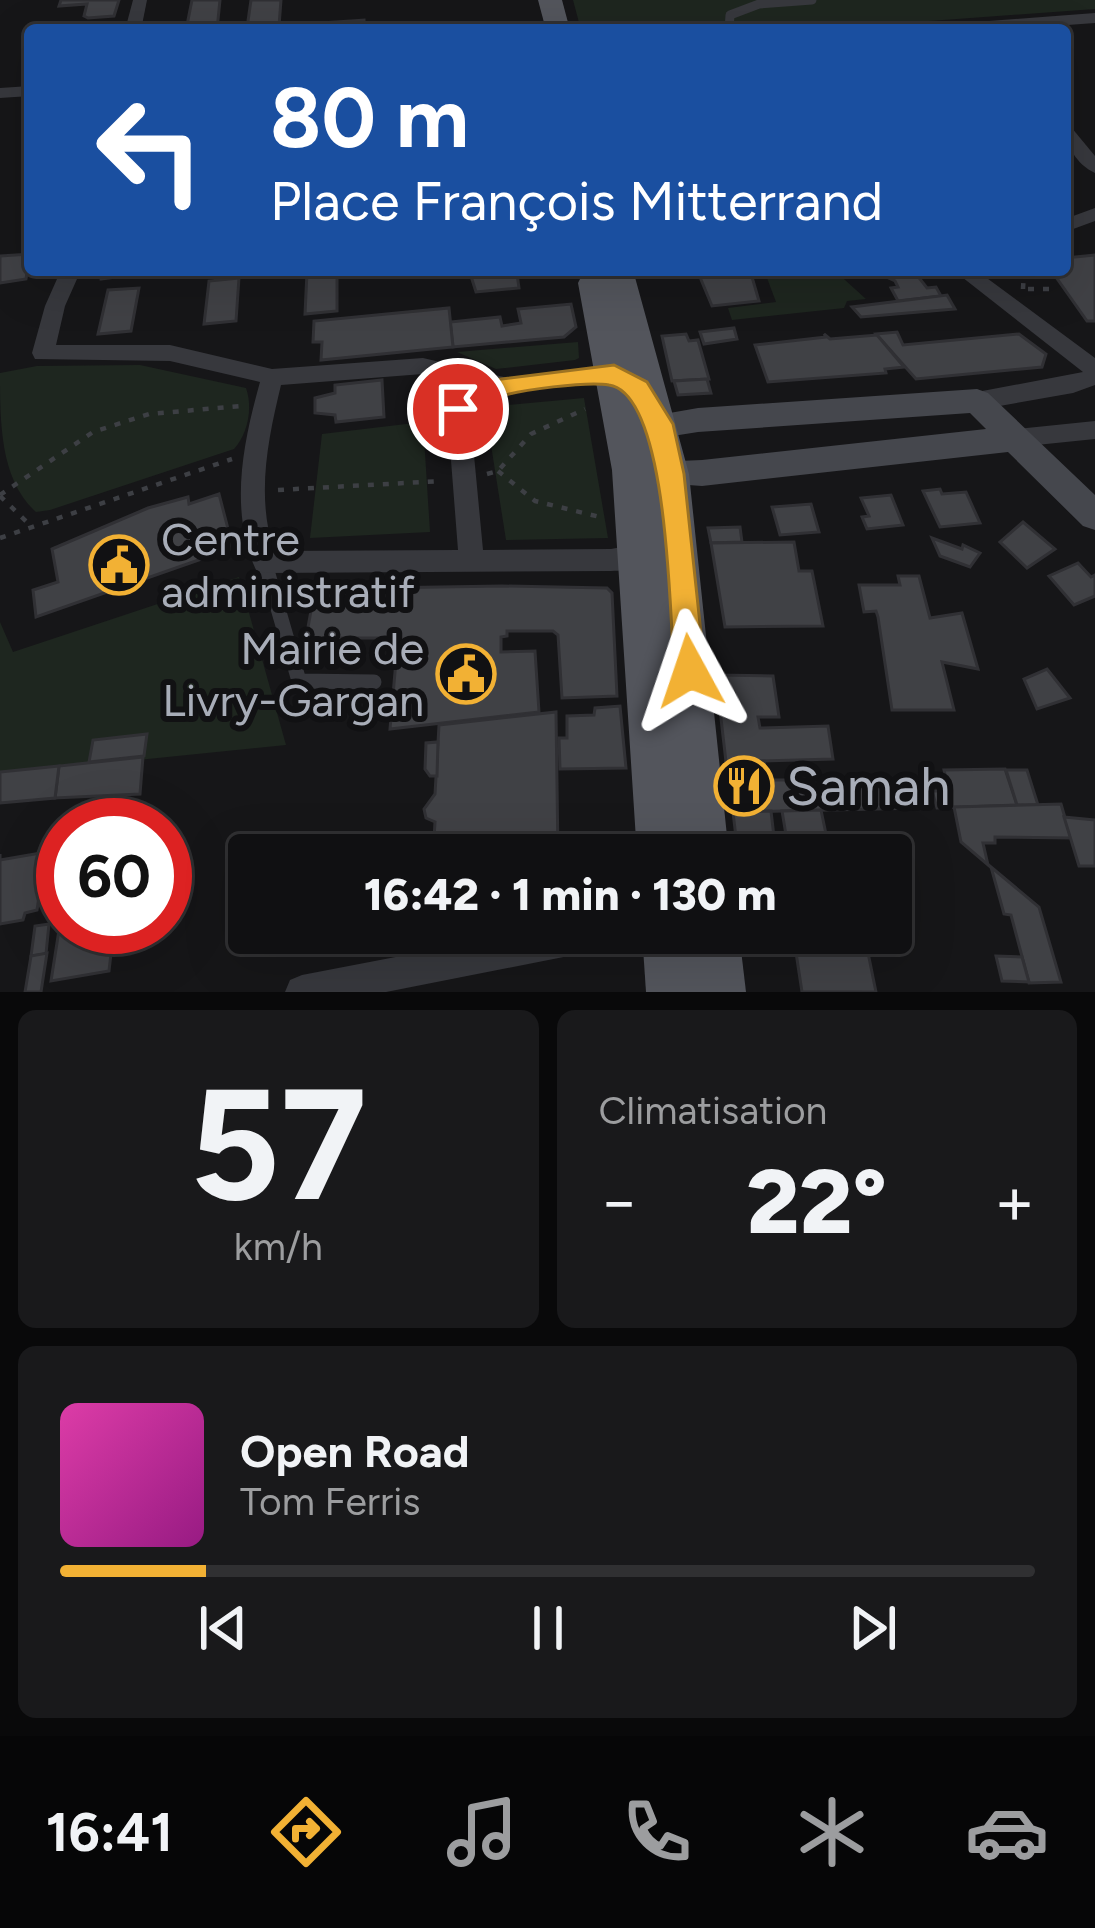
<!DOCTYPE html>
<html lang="fr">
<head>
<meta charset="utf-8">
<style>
  body { margin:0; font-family:Figtree,sans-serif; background:#19191b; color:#f1f3f6; height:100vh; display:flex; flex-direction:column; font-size:45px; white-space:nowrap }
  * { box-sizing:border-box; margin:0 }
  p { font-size:39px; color:#9c9d9f }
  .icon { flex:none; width:66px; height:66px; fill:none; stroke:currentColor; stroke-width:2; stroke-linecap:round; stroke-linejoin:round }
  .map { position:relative; height:992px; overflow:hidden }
  .panel { display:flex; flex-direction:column; gap:18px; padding:18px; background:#09090a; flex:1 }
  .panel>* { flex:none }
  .top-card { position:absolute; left:24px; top:24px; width:1047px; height:252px; border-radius:12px; box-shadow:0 12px 48px #0002,0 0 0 3px #303032; background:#1a4fa0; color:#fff; overflow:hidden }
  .speed { position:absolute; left:36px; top:798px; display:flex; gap:24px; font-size:60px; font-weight:700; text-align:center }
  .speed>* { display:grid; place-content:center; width:156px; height:156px; border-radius:50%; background:#101012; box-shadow:0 12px 48px #0002,0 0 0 3px #303032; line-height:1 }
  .speed .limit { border:18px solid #d22; background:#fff; color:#111 }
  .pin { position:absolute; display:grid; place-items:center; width:102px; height:102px; color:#fff; margin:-51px; border:6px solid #fff; border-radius:50%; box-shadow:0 3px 12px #0007 }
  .me { position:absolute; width:132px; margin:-66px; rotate:355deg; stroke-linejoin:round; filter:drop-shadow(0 0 9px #0008) }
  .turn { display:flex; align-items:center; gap:42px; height:252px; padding:0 48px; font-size:54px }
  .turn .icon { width:156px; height:156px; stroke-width:2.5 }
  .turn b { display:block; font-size:84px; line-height:102px }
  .big { font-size:90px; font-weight:800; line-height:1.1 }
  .panel .widget { flex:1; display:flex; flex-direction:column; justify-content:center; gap:18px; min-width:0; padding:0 42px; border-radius:18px; background:#19191b }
  .panel .dial { align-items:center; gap:0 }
  .dial b { font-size:156px; line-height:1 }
  .song { display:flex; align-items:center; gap:36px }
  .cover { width:144px; height:144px; border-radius:18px; background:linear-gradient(135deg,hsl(320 70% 55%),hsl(310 70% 35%)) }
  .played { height:12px; border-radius:6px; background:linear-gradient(90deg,#f2b134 15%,#303032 15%) }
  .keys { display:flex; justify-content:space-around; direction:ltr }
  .heat { display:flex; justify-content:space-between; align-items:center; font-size:66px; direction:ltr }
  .panel .tiles { flex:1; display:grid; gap:18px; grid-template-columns:1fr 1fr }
  .widget:last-child { grid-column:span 2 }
  .trip { position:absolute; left:228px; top:834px; width:684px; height:120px; border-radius:12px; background:#101012; box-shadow:0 12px 48px #0002,0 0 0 3px #303032; font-weight:800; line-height:120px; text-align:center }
  .tab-bar { display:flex; height:192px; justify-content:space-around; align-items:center; background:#060607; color:#9c9d9f }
  .tab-bar .icon { width:84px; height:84px }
  .tab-bar .active { color:#f2b134 }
  .tab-bar b { font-size:54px; color:#f1f3f6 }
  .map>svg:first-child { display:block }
  .green { fill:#1e261f }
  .building { fill:#404145; stroke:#303034; stroke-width:3 }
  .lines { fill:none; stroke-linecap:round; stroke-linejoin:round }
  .path { stroke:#3d3f44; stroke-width:4.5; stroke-dasharray:6 9; stroke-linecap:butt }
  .service-far2 { stroke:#37383d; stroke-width:9 }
  .service-far1 { stroke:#37383d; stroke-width:10 }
  .service { stroke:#37383d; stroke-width:15 }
  .minor { fill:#37383d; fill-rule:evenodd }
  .secondary { fill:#45474d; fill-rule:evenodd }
  .primary { fill:#53555c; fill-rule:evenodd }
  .route { fill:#f2b134; stroke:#9d7322; stroke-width:3 }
  .labels { text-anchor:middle; stroke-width:12; stroke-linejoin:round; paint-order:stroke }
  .poi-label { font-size:45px; fill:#a8adb8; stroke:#111113; text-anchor:start }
  .near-poi-label { font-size:54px; fill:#a8adb8; stroke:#111113; text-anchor:start }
</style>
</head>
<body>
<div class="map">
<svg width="1095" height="992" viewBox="0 0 1095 992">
  <rect width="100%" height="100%" fill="#161618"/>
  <!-- green -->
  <g class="green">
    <polygon points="573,0 1095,0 1095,9 807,30 581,30"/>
    <polygon points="764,270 834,270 866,299 847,301 844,308 732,320 728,308 776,302"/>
    <polygon points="578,342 579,358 575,360 496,369 457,352"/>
    <path d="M140,365l106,23c7,20 2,45 -12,61l-184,61 -14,2c-36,-32 -36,-89 -36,-139l37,-7z"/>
    <polygon points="584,398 608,538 506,540 485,407"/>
    <polygon points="423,422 430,532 310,538 322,434"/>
    <polygon points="239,577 286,745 0,774 0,622 13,652"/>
  </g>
  <!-- building -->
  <g class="building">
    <polygon points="61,0 119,0 114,16 88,18 84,16 87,4 59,6"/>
    <polygon points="192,0 220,0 217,30 186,30"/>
    <polygon points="251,0 281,0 279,26 247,28"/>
    <polygon points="364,20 364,27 323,30 219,30"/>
    <polygon points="30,254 26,279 0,283 0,256"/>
    <polygon points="1095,255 1095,321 1087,321 1051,270 1065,270 1065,258"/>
    <polygon points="100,270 167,270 101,279"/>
    <polygon points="337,270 337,311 305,314 307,272"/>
    <polygon points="469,270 522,270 523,273 517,274 519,288 476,292"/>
    <polygon points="697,270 750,270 759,301 712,306"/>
    <polygon points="871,270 913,270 927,288 936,287 941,296 898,301 891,288 898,287 895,281"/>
    <polygon points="239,278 236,321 204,324 209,281"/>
    <polygon points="139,288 131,331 98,334 108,290"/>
    <polygon points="947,295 955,309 861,317 852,307"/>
    <polygon points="571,304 576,327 564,337 453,347 450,322 500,317 502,326 521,323 518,309"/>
    <polygon points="449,308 453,347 321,360 322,342 313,342 314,321"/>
    <polygon points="734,328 737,339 704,344 700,332"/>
    <polygon points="897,332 903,345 1019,334 1046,354 1042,367 916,379 876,334"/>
    <polygon points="686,334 689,341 698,340 709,379 672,381 662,336"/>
    <polygon points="824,334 830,339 877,335 904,367 885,369 886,373 768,382 755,345 826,337"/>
    <polygon points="707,379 711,393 678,395 674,381"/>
    <polygon points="382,380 384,417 336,422 335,415 315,413 315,398 335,393 335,385"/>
    <polygon points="940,489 942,494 966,492 980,523 940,527 923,491"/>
    <polygon points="219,494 233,548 36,617 33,590 58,582 52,549 148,508 188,497 189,504"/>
    <polygon points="891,495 903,525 867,529 862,517 869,516 861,498"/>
    <polygon points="811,504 819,532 780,535 772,507"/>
    <polygon points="1023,522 1055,549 1027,568 1000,542"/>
    <polygon points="740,527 742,542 711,543 708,528"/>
    <polygon points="932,538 962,549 963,545 980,553 970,567 940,556"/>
    <polygon points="794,542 799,571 812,571 823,626 725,627 711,543"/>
    <polygon points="1078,563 1091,577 1095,575 1095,596 1074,605 1049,576"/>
    <polygon points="898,576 919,576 930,618 962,613 978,669 942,662 954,710 892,710 878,617 876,611 864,612 859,585 900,585"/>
    <polygon points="502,586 607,588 612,593 617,696 562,698 558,635 553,631 507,631 507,636 501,637 501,652 535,651 539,712 390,729 398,638 306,638 315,589"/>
    <polygon points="1047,669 1070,698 1037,709 1024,679"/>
    <polygon points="716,675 773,676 779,717 758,717 760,728 828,726 833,759 726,762"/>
    <polygon points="620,706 626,768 560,769 559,738 567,738 567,716 594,715 595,708"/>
    <polygon points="556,712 558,855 433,855 435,822 426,818 424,809 435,794 439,725"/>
    <polygon points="147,734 144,756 89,762 93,740"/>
    <polygon points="438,742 437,776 430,776 425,769 426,743"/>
    <polygon points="143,757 140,794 55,798 59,766"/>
    <polygon points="764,761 767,780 803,780 803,786 896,786 898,791 917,790 920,808 733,812 726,762"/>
    <polygon points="59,766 55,798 0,803 0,772"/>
    <polygon points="1005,769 1017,805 937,808 932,791 949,791 944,770"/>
    <polygon points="1006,770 1027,770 1038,805 1017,805"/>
    <polygon points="1061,804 1071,838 995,837 995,843 983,843 988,865 961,842 954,807"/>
    <polygon points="821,810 826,834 786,835 782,811"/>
    <polygon points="771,811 776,854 738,855 733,812"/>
    <polygon points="1064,817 1095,820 1095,866 1079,866"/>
    <polygon points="46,852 37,910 25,913 23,920 0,924 0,854 0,860"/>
    <polygon points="991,867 1039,907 1061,982 1029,983 1011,915 1004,914"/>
    <polygon points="49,924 46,954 31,956 35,926"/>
    <polygon points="75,927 74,934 114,928 109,971 51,981 59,930"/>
    <polygon points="793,933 864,933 876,992 802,992"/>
    <polygon points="47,953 41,992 25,992 31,956"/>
    <polygon points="996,956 1022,957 1029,982 1002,981"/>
  </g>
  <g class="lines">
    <!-- path -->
    <g class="path">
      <polyline points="1023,289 1024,270"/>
      <polyline points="1028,289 1054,289"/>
      <polyline points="498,471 535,501 600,517"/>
      <polyline points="487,474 498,471 531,434 585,409"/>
      <polyline points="278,490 441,481"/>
      <polyline points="0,495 93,432 149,414 241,406"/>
      <polyline points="0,496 32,527"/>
      <polyline points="0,538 232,459"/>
    </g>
    <!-- service-far2 -->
    <polyline class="service-far2" points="729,30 730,15 759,4 812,0"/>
    <!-- service-far1 -->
    <polyline class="service-far1" points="265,562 267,570"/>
    <!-- service -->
    <polyline class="service" points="266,567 299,681 374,682"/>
    <!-- minor -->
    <g class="minor">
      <polygon points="133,0 147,0 141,30 125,30"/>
      <polygon points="1095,13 1095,23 997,30 929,30 937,25"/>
      <polygon points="30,86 30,96 0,98 0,88"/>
      <path d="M1065,126l6,1 24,29v17c-18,-8 -30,-28 -30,-47z"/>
      <polygon points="1095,208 1095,221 1065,232 1065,219"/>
      <path d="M61,270h20l-16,36 -9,39h114l102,24 151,-11 85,20 106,-11 20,9 3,6 -3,6 -8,2c-41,-14 -119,-2 -156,23l13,137 128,-1 37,-7 9,3 4,8c-10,19 -31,17 -50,18l-346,2 -9,-3c-27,-60 -13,-127 4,-188l-90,-21 -135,-2 -3,-6 13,-47zM423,374l55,13 -28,16 -3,6 11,141 -184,1c-18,-55 -6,-112 7,-166z"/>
      <polygon points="953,270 976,270 1095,358 1095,385 1073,393 977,410 969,407 966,401 969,395 977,392 1083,372"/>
      <polygon points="1095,421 1095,439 1017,447 1006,438 1017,429"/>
      <polygon points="521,933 620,933 615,944 604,949 386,992 285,992 290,980 302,975"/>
    </g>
    <!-- secondary -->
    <polygon class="secondary" points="977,389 988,393 1095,495 1095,530 1083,526 1008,452 702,486 634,481 629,472 634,463 702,460 986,429 970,413 698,432 635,442 624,439 619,430 624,421 698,408"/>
    <!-- primary -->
    <g class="primary">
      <polygon points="538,0 562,0 570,30 546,30"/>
      <polygon points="601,270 633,270 689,474 729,855 637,855 612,470 578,283 582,275 602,274"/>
      <polygon points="642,933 739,933 746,992 646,992"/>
    </g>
  </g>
  <!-- route -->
  <path class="route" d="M614,365l33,17 26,42 11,50 21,197 -4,11 -11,4 -11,-4 -5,-11c-4,-52 -5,-277 -65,-286 -22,-4 -90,5 -111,12 -15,4 -25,17 -40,22l-13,-10 40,-28z"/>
  <!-- icons -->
  <defs>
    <symbol id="civic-ring" viewBox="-11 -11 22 22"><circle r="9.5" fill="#111113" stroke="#f2b134" stroke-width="1.5"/><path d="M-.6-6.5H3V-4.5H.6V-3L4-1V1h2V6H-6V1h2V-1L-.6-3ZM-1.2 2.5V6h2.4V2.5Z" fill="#f2b134"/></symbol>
    <symbol id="restaurant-ring" viewBox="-11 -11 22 22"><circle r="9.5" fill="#111113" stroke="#f2b134" stroke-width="1.5"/><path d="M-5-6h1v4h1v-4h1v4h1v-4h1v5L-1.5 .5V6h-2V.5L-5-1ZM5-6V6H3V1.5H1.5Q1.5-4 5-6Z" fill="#f2b134"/></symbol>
  </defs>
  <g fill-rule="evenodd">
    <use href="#civic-ring" x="86" y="532" width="66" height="66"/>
    <use href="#civic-ring" x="433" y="641" width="66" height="66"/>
    <use href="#restaurant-ring" x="711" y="753" width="66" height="66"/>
  </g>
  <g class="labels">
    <!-- poi labels -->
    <g class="poi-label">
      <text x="161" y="555">Centre<tspan x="161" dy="52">administratif</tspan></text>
      <text x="424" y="664" text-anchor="end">Mairie de<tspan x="424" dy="52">Livry-Gargan</tspan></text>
    </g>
    <!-- near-poi labels -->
    <g class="near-poi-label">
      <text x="786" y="805">Samah</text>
    </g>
  </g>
</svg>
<div class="speed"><div class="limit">60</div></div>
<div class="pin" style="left:458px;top:409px;background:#d93025"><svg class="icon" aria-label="arrive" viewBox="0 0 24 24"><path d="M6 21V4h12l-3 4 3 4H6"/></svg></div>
<svg class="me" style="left:690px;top:671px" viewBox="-20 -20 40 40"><path d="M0-17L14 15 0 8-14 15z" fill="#f2b134" stroke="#fff" stroke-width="4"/></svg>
<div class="trip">16:42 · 1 min · 130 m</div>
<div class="top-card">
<div class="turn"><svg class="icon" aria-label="left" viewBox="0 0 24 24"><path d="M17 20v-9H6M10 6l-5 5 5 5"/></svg><div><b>80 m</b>Place François Mitterrand</div></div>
</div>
</div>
<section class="panel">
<div class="tiles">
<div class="widget dial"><b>57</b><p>km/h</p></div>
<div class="widget"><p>Climatisation</p>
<div class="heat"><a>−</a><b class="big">22°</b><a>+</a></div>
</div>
<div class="widget">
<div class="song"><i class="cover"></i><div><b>Open Road</b><p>Tom Ferris</p></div></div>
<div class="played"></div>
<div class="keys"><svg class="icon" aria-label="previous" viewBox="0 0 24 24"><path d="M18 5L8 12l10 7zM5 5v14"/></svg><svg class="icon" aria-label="pause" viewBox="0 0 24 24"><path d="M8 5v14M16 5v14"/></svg><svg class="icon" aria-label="next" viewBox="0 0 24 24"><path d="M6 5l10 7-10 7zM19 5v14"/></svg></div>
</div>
</div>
</section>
<nav class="tab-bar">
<b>16:41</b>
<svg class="icon active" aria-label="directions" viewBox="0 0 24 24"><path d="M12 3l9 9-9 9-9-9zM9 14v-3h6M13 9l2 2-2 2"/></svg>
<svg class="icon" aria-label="music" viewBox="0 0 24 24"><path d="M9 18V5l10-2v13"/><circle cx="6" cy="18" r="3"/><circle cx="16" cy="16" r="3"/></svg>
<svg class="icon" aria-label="phone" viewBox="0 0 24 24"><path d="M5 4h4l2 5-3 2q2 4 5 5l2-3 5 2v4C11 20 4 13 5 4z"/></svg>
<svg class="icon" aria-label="climate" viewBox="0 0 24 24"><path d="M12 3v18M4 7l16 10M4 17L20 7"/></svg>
<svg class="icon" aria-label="car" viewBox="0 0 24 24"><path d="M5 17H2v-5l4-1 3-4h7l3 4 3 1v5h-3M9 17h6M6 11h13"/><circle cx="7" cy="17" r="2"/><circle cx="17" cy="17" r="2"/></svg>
</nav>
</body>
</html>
